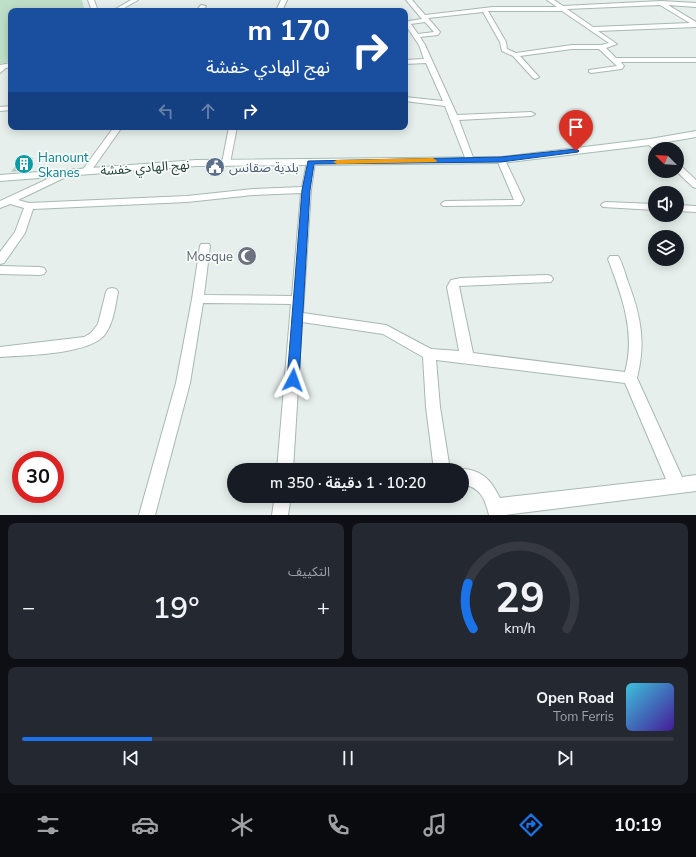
<!DOCTYPE html>
<html lang="ar">
<head>
<meta charset="utf-8">
<style>
  body { margin:0; font-family:"Nunito Sans","Noto Sans Arabic",sans-serif; background:#242831; color:#f1f3f6; direction:rtl; height:100vh; display:flex; flex-direction:column; font-size:15px; white-space:nowrap }
  * { box-sizing:border-box; margin:0 }
  p { font-size:13px; color:#9ea1a6 }
  .icon { flex:none; width:22px; height:22px; fill:none; stroke:currentColor; stroke-width:2; stroke-linecap:round; stroke-linejoin:round }
  .map { position:relative; height:515px; overflow:hidden; direction:ltr }
  .side { display:flex; flex-direction:column; gap:8px; padding:8px; background:#0d0f14; flex:1 }
  .side>* { flex:none }
  .banner { position:absolute; left:8px; top:8px; width:400px; height:122px; border-radius:8px; box-shadow:0 2px 10px #0003; direction:rtl; background:#1a4fa0; color:#fff; overflow:hidden }
  .needle { width:26px; rotate:294deg }
  .fabs { position:absolute; left:648px; top:142px; display:grid; gap:8px }
  .fabs a { display:grid; place-items:center; width:36px; height:36px; border-radius:50%; background:#171b24; box-shadow:0 2px 10px #0003; font-size:20px }
  .speed { position:absolute; left:12px; top:451px; display:flex; gap:8px; font-size:20px; font-weight:700; text-align:center }
  .speed>* { display:grid; place-content:center; width:52px; height:52px; border-radius:50%; background:#171b24; box-shadow:0 2px 10px #0003; line-height:1 }
  .speed .limit { border:6px solid #d22; background:#fff; color:#111 }
  .pin { position:absolute; display:grid; place-items:center; width:34px; height:34px; color:#fff; margin:-41px -17px; border-radius:50% 50% 50% 0; rotate:-45deg; box-shadow:0 0 4px #0007 }
  .pin .icon { rotate:45deg }
  .me { position:absolute; width:44px; margin:-22px; rotate:4deg; stroke-linejoin:round; filter:drop-shadow(0 0 3px #0008) }
  .turn { display:flex; align-items:center; gap:14px; height:84px; padding:0 12px; font-size:18px }
  .turn .icon { width:52px; height:52px; stroke-width:2.5 }
  .turn b { display:block; font-size:28px; line-height:34px }
  .lanes { display:flex; align-items:center; height:38px; padding:0 12px; background:#0003; justify-content:center; gap:20px; direction:ltr }
  .lanes .off { opacity:.35 }
  .big { font-size:30px; font-weight:600; line-height:1.1 }
  .side .widget { flex:1; display:flex; flex-direction:column; justify-content:center; gap:6px; min-width:0; padding:0 14px; border-radius:8px; background:#242831 }
  .side .dial { align-items:center; gap:0 }
  .dial svg { height:104px; overflow:visible; fill:none; stroke:#363941; stroke-width:7; stroke-linecap:round; text-anchor:middle }
  .dial text { fill:#f1f3f6; stroke:none }
  .song { display:flex; align-items:center; gap:12px }
  .cover { width:48px; height:48px; border-radius:6px; background:linear-gradient(135deg,hsl(190 70% 55%),hsl(260 70% 35%)) }
  .played { height:4px; border-radius:2px; background:linear-gradient(90deg,#1a73e8 20%,#363941 20%) }
  .keys { display:flex; justify-content:space-around; direction:ltr }
  .heat { display:flex; justify-content:space-between; align-items:center; font-size:22px; direction:ltr }
  .side .tiles { flex:1; display:grid; gap:8px; grid-template-columns:1fr 1fr }
  .widget:last-child { grid-column:span 2 }
  .trip { position:absolute; left:227px; top:463px; width:242px; height:40px; border-radius:20px; background:#171b24; box-shadow:0 2px 10px #0003; font-weight:600; line-height:40px; text-align:center; direction:rtl }
  .menu { display:flex; height:64px; justify-content:space-around; align-items:center; background:#090b0e; color:#9ea1a6 }
  .menu .icon { width:28px; height:28px }
  .menu .selected { color:#1a73e8 }
  .menu b { font-size:18px; color:#f1f3f6 }
  .map>svg:first-child { display:block }
  .green { fill:#bfe0c8 }
  .building { fill:#bbcac4 }
  .lines { fill:none; stroke-linecap:round; stroke-linejoin:round }
  .street-casing { stroke:#a8b8b2; stroke-width:2 }
  .secondary-casing { stroke:#a4bbb3; stroke-width:2 }
  .street { fill:#fff; fill-rule:evenodd }
  .secondary { fill:#fff; fill-rule:evenodd }
  .route { fill:#1a73e8; stroke:#114b97 }
  .slow { fill:#f59e0b }
  .labels { text-anchor:middle; stroke-width:3.5; stroke-linejoin:round; paint-order:stroke }
  .culture-label { font-size:13px; fill:#0d838f; stroke:#f7fbf9; text-anchor:start }
  .street-label { font-size:13px; fill:#24423a; stroke:#f7fbf9 }
  .service-label { font-size:13px; fill:#4e5e75; stroke:#f7fbf9; text-anchor:start }
  .worship-label { font-size:13px; fill:#5b616d; stroke:#f7fbf9; text-anchor:end }
</style>
</head>
<body>
<div class="map">
<svg width="696" height="515" viewBox="0 0 696 515">
  <rect width="100%" height="100%" fill="#e6efeb"/>
  <!-- green -->
  <polygon class="green" points="0,0 82,0 85,11 11,11 11,61 0,64"/>
  <!-- building -->
  <polygon class="building" points="33,158 31,170 11,172 20,159"/>
  <g class="lines">
    <defs>
      <g id="street">
        <polygon points="281,0 287,0 282,11 276,11"/>
        <path d="M406,0h6l13,15 68,-8h64l-10,-7h7l9,6 98,-5 35,2v4l-28,-2 28,17v5l-98,4 19,13 -11,4 10,10h80v4h-75l3,4 -2,3 -31,4 -2,-1v-2l28,-4 -18,-17h-27l-52,7 19,21 -4,2 -2,-1 -20,-22 -11,-5 -2,-9 -17,-30 -55,6 12,14 -2,3 -18,2 5,8 32,70 74,-3 4,2 -4,2 -72,4 15,40 -4,3 -4,-3 -21,-54 -40,-5v-4l38,4 -17,-38 -21,1v-4l19,-1 -5,-14 -14,-21 4,-3 13,-2zM660,5l30,18 -97,4 -26,-18zM488,11h74l47,32 -8,2h-29l-56,8 -9,-4 -1,-7zM425,22l9,10 -16,2 -7,-10z"/>
        <polygon points="201,5 206,6 202,11 196,11"/>
        <polygon points="3,65 8,66 0,73 0,67"/>
        <polygon points="11,106 11,110 0,111 0,107"/>
        <polygon points="114,127 122,127 89,174 83,174 81,172"/>
        <polygon points="229,127 237,127 230,163 226,166 222,163"/>
        <polygon points="650,139 653,140 662,149 655,149 655,151 646,142"/>
        <polygon points="501,157 505,160 524,200 521,205 443,206 441,204 443,202 446,201 514,200 497,160"/>
        <path d="M311,159l4,3 -4,28 -8,123 83,12 45,24 28,2 -12,-64 4,-7 10,-2 86,-3 4,1 2,3 -2,3 -92,4 14,67 152,19c11,-39 -3,-76 -17,-113l2,-3h8c5,8 7,18 10,26 13,34 18,61 9,96l45,99 14,-2v16l-191,24h-16c-4,-17 -9,-28 -27,-31v-14h-4c5,-2 10,-1 16,1 14,5 19,14 26,27l166,-19 -41,-96 -189,-23 4,47 10,63h-16l-8,-63 -3,-50 -40,-23 -81,-12 -9,148h-16l14,-166 -88,-1 -13,80 -35,132h-16l37,-132 16,-84 8,-53 1,-2h8l1,2 -6,49 88,1 9,-103 -48,2 -66,7 -154,7 -8,24 -21,30 -4,1v-12l15,-20 9,-24 -14,-4 -10,4v-7l67,-31 5,3 -2,2 -52,25 11,3 158,-7 66,-7 49,-2 5,-25z"/>
        <polygon points="677,164 680,165 696,180 696,188 693,187 676,171"/>
        <polygon points="606,202 655,204 655,210 603,207 601,205 603,203"/>
        <polygon points="677,205 696,206 696,212 677,211"/>
        <polygon points="0,266 40,267 44,268 46,271 44,274 40,275 0,274"/>
        <path d="M112,288l4,1 2,3c-3,14 -4,29 -12,41 -14,22 -81,22 -106,24v-10l84,-10 7,-4 7,-9 8,-32 2,-3z"/>
        <polygon points="275,496 291,496 288,515 272,515"/>
      </g>
      <g id="secondary">
        <polygon points="88,0 94,0 98,11 92,11"/>
        <polygon points="131,0 138,0 119,11 112,11"/>
        <polygon points="11,63 11,67 0,69 0,65"/>
        <polygon points="696,131 696,137 650,145 501,163 196,166 0,181 0,175 196,160 501,157 650,139"/>
      </g>
    </defs>
    <!-- street casing -->
    <use href="#street" class="street-casing"/>
    <!-- secondary casing -->
    <use href="#secondary" class="secondary-casing"/>
    <!-- street -->
    <use href="#street" class="street"/>
    <!-- secondary -->
    <use href="#secondary" class="secondary"/>
  </g>
  <!-- route -->
  <polygon class="route" points="576,149 579,151 578,152 501,162 314,164 310,190 299,380 297,383 293,384 289,383 287,380 302,190 308,161 501,157"/>
  <!-- slow -->
  <polygon class="slow" points="433,158 437,161 436,162 337,164 333,162 337,160"/>
  <!-- icons -->
  <defs>
    <symbol id="building-disc" viewBox="-11 -11 22 22"><circle r="9.5" fill="#0f9aa8" stroke="#f7fbf9"/><path d="M-4-6H4V6H1V3H-1V6H-4ZM-2.5-4.3h1.7v1.8h-1.7ZM.8-4.3h1.7v1.8H.8ZM-2.5-1h1.7V.8h-1.7ZM.8-1h1.7V.8H.8Z" fill="#fff"/></symbol>
    <symbol id="civic-disc" viewBox="-11 -11 22 22"><circle r="9.5" fill="#5c6f8a" stroke="#f7fbf9"/><path d="M-.6-6.5H3V-4.5H.6V-3L4-1V1h2V6H-6V1h2V-1L-.6-3ZM-1.2 2.5V6h2.4V2.5Z" fill="#fff"/></symbol>
    <symbol id="mosque-disc" viewBox="-11 -11 22 22"><circle r="9.5" fill="#6b7280" stroke="#f7fbf9"/><path d="M3.5-4.9A6 6 0 1 0 3.5 4.9A5 5 0 1 1 3.5-4.9Z" fill="#fff"/></symbol>
  </defs>
  <g fill-rule="evenodd">
    <use href="#building-disc" x="13" y="153" width="22" height="22"/>
    <use href="#civic-disc" x="204" y="156" width="22" height="22"/>
    <use href="#mosque-disc" x="236" y="245" width="22" height="22"/>
  </g>
  <g class="labels">
    <!-- culture labels -->
    <g class="culture-label">
      <text x="38" y="162">Hanount<tspan x="38" dy="15">Skanes</tspan></text>
    </g>
    <!-- street labels -->
    <g class="street-label">
      <text transform="translate(145 167) rotate(-4)" y="5">نهج الهادي خفشة</text>
    </g>
    <!-- service labels -->
    <g class="service-label">
      <text x="229" y="172">بلدية صقانس</text>
    </g>
    <!-- worship labels -->
    <g class="worship-label">
      <text x="233" y="261">Mosque</text>
    </g>
  </g>
</svg>
<div class="fabs">
<a><svg class="needle" viewBox="-14 -14 28 28"><path d="M0-13l5 13h-10z" fill="#e53935"/><path d="M0 13l5-13h-10z" fill="#9ea1a6"/></svg></a>
<a><svg class="icon" aria-label="sound" viewBox="0 0 24 24"><path d="M4 9h4l5-4v14l-5-4H4zM17 9q2 3 0 6"/></svg></a>
<a><svg class="icon" aria-label="layers" viewBox="0 0 24 24"><path d="M12 4l9 5-9 5-9-5zM3 14l9 5 9-5"/></svg></a>
</div>
<div class="speed"><div class="limit">30</div></div>
<div class="pin" style="left:576px;top:151px;background:#d93025"><svg class="icon" aria-label="arrive" viewBox="0 0 24 24"><path d="M6 21V4h12l-3 4 3 4H6"/></svg></div>
<svg class="me" style="left:293px;top:380px" viewBox="-20 -20 40 40"><path d="M0-17L14 15 0 8-14 15z" fill="#1a73e8" stroke="#fff" stroke-width="4"/></svg>
<div class="trip">10:20 · 1 دقيقة · 350 m</div>
<div class="banner">
<div class="turn"><svg class="icon" aria-label="right" viewBox="0 0 24 24"><path d="M7 20v-9h11M14 6l5 5-5 5"/></svg><div><b>170 m</b>نهج الهادي خفشة</div></div>
<div class="lanes"><svg class="icon off" aria-label="left" viewBox="0 0 24 24"><path d="M17 20v-9H6M10 6l-5 5 5 5"/></svg><svg class="icon off" aria-label="ahead" viewBox="0 0 24 24"><path d="M12 20V5M6 11l6-6 6 6"/></svg><svg class="icon" aria-label="right" viewBox="0 0 24 24"><path d="M7 20v-9h11M14 6l5 5-5 5"/></svg></div>
</div>
</div>
<section class="side">
<div class="tiles">
<div class="widget dial"><svg viewBox="0 0 100 80">
<path d="M14 69A42 42 0 1 1 86 69"/>
<path d="M14 69A42 42 0 0 1 10 34" stroke="#1a73e8"/>
<text x="50" y="56" font-size="32" font-weight="700">29</text>
<text x="50" y="72" font-size="11">km/h</text>
</svg></div>
<div class="widget"><p>التكييف</p>
<div class="heat"><a>−</a><b class="big">19°</b><a>+</a></div>
</div>
<div class="widget">
<div class="song"><i class="cover"></i><div><b>Open Road</b><p>Tom Ferris</p></div></div>
<div class="played"></div>
<div class="keys"><svg class="icon" aria-label="previous" viewBox="0 0 24 24"><path d="M18 5L8 12l10 7zM5 5v14"/></svg><svg class="icon" aria-label="pause" viewBox="0 0 24 24"><path d="M8 5v14M16 5v14"/></svg><svg class="icon" aria-label="next" viewBox="0 0 24 24"><path d="M6 5l10 7-10 7zM19 5v14"/></svg></div>
</div>
</div>
</section>
<nav class="menu">
<b>10:19</b>
<svg class="icon selected" aria-label="directions" viewBox="0 0 24 24"><path d="M12 3l9 9-9 9-9-9zM9 14v-3h6M13 9l2 2-2 2"/></svg>
<svg class="icon" aria-label="music" viewBox="0 0 24 24"><path d="M9 18V5l10-2v13"/><circle cx="6" cy="18" r="3"/><circle cx="16" cy="16" r="3"/></svg>
<svg class="icon" aria-label="phone" viewBox="0 0 24 24"><path d="M5 4h4l2 5-3 2q2 4 5 5l2-3 5 2v4C11 20 4 13 5 4z"/></svg>
<svg class="icon" aria-label="climate" viewBox="0 0 24 24"><path d="M12 3v18M4 7l16 10M4 17L20 7"/></svg>
<svg class="icon" aria-label="car" viewBox="0 0 24 24"><path d="M5 17H2v-5l4-1 3-4h7l3 4 3 1v5h-3M9 17h6M6 11h13"/><circle cx="7" cy="17" r="2"/><circle cx="17" cy="17" r="2"/></svg>
<svg class="icon" aria-label="filters" viewBox="0 0 24 24"><path d="M4 7h16M4 17h16"/><circle cx="9" cy="7" r="2"/><circle cx="15" cy="17" r="2"/></svg>
</nav>
</body>
</html>
